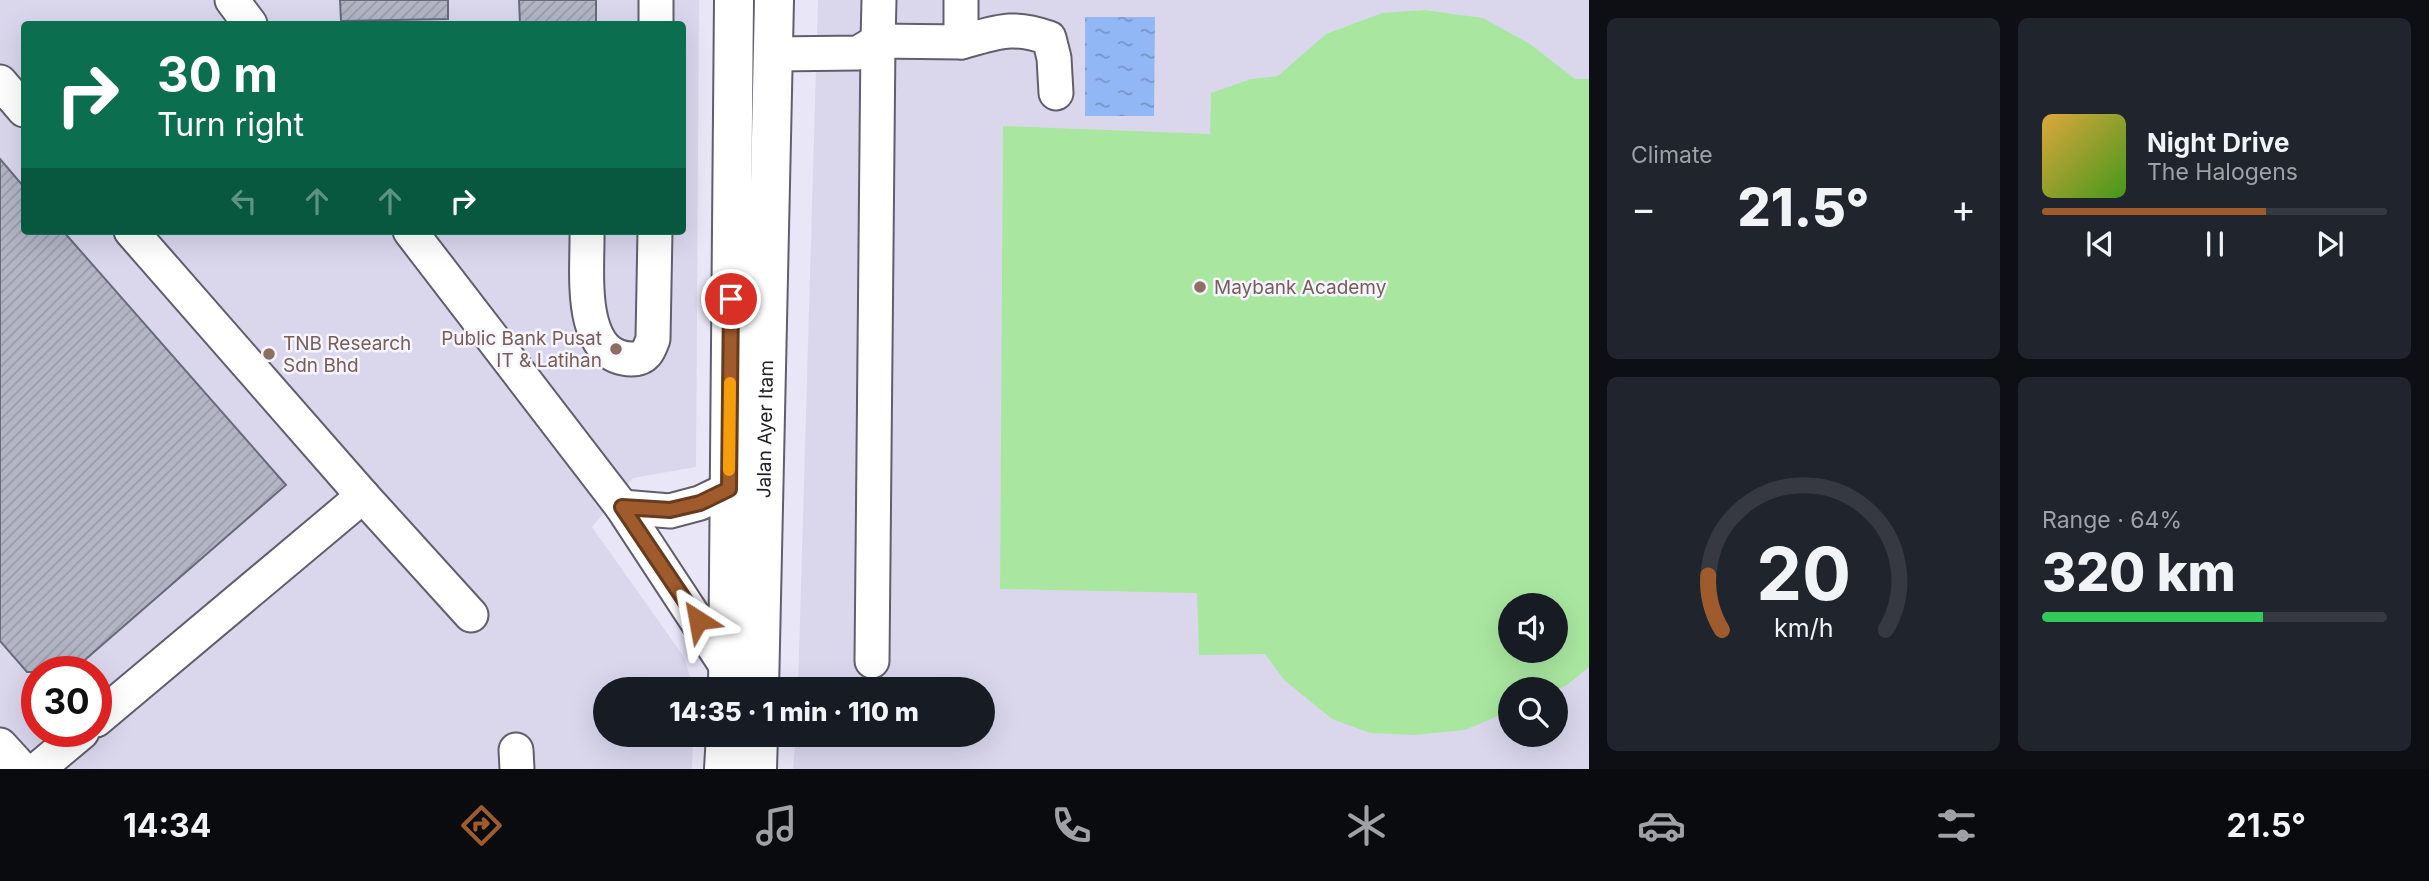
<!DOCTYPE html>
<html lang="en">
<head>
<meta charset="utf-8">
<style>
  body { margin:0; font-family:Inter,sans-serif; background:#20242c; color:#f1f3f6; height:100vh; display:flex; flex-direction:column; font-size:26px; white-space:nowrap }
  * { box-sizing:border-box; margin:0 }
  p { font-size:23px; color:#9ea1a6 }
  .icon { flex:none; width:38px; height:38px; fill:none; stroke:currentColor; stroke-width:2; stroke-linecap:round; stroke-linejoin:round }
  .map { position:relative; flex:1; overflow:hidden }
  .panel { display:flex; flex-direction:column; gap:18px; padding:18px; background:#0d0f14; width:840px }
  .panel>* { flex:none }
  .guide { position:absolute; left:21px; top:21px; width:665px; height:214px; border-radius:7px; box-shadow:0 7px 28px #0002; background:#0b6e4f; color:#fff; overflow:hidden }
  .controls { position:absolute; left:1498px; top:593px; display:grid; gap:14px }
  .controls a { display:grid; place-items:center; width:70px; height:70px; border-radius:50%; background:#171b24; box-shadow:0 7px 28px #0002; font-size:35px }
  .speed { position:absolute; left:21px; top:656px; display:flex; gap:14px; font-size:35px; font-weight:700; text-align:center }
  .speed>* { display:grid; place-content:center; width:91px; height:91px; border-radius:50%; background:#171b24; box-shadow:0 7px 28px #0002; line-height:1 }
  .speed .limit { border:10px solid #d22; background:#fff; color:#111 }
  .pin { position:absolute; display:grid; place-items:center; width:60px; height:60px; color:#fff; margin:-30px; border:4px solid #fff; border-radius:50%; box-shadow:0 2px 7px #0007 }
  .me { position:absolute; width:77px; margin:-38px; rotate:326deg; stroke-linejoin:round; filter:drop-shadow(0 0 5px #0008) }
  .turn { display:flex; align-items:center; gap:24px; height:147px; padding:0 21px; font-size:32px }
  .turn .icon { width:91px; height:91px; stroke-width:2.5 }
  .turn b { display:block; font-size:49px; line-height:60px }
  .lanes { display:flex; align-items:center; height:66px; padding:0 21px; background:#0003; justify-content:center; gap:35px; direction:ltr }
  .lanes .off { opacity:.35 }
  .big { font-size:52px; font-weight:800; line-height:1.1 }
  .panel .card { flex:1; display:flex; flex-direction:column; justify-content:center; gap:10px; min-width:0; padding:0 24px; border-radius:10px; background:#20242c }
  .panel .dial { align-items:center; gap:0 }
  .dial svg { height:182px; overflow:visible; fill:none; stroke:#363941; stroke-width:7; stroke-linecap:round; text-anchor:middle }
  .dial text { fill:#f1f3f6; stroke:none }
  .song { display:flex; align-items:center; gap:21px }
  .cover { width:84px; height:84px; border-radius:10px; background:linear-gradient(135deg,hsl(40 70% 55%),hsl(100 70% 35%)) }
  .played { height:7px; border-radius:4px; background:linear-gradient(90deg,#9f5b2c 65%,#363941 65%) }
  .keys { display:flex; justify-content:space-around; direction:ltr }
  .heat { display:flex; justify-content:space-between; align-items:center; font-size:38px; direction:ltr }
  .charge { height:10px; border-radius:5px; background:linear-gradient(90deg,#34c759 64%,#363941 0) }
  .panel .tiles { flex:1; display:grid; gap:18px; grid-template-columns:repeat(2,1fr) }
  .trip { position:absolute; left:593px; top:677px; width:402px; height:70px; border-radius:35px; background:#171b24; box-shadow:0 7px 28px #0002; font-weight:800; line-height:70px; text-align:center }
  .dock { display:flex; height:112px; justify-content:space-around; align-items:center; background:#090b0e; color:#9ea1a6 }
  .dock .icon { width:49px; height:49px }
  .dock .on { color:#9f5b2c }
  .dock b { font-size:32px; color:#f1f3f6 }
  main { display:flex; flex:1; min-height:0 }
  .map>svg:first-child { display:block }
  .education { fill:#dad7ed; fill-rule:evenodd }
  .park { fill:#a9e7a0; fill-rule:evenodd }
  .water { fill:url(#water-ripples) }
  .building { fill:url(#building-hatch); stroke:#696b7a; stroke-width:2 }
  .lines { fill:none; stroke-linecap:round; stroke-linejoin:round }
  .minor-casing { stroke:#615e6d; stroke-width:37 }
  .major-casing { stroke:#615e6d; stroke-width:42 }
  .minor { stroke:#fff; stroke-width:33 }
  .major { stroke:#fff; stroke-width:38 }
  .route-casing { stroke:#673b1d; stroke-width:18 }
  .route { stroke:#9f5b2c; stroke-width:12 }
  .slow { stroke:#f59e0b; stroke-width:12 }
  .education-dot { fill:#8d6e63; stroke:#f6f4fe; stroke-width:2.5 }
  .labels { text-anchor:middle; stroke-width:5; stroke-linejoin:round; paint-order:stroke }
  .education-label { font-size:19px; fill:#785e54; stroke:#f6f4fe; text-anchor:start }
  .street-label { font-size:19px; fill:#212026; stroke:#f6f4fe }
</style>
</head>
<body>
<main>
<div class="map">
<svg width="1589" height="769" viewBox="0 0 1589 769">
  <defs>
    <pattern id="water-ripples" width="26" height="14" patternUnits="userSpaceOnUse" patternTransform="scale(1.75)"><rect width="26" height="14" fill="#92b7f5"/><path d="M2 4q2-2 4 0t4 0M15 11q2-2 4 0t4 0" fill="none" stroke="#7794c6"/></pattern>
    <pattern id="building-hatch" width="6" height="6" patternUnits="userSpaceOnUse" patternTransform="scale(1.75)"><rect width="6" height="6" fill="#b3b5c5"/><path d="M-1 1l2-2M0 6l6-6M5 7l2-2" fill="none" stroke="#9a9ba9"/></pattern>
  </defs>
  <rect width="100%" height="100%" fill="#e9e6f7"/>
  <!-- education -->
  <g class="education">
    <path d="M0,0h699l-3,467 -63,11 -41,49 92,130 10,32 -88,1v45h87l-1,34h-692zM24,24h658v207h-658zM37,672h59v60h-59z"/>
    <path d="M818,0h771v769h-796l3,-34h188v-45l-186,-1zM1510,606h46v45h-46zM1510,690h46v45h-46z"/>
  </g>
  <!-- park -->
  <path class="park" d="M1424,10l59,8 47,26 45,35h14v588l-22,18 -11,5h-46v21l-45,19 -51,5 -44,-2 -38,-14 -48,-39 -19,-26 -66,1 -2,-62 -197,-4 3,-463 207,8 1,-41 40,-14 27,-3 48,-42 56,-21zM1510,606h46v45h-46z"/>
  <!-- water -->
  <polygon class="water" points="1085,17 1155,17 1154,116 1085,116"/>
  <!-- building -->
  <g class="building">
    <polygon points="340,0 448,0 448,19 341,21"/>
    <polygon points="519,0 596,0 596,24 520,24"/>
    <polygon points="0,159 24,187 24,231 63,231 286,485 71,672 27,672 0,641"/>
  </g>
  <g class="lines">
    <defs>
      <g id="minor">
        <polyline points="232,0 250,24"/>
        <polyline points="656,0 656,24"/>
        <polyline points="878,41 879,0"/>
        <path d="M961,42c38,-10 50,-17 88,-4l5,20 2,35"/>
        <polyline points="773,54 858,53 878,41"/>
        <polyline points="0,82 24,110"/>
        <polyline points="131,231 363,496 471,615"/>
        <polyline points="410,231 622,507 729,670"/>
        <path d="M587,231c1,38 -11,127 45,128 14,0 17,-9 21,-20l2,-108"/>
        <polyline points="622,507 670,511 700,503 729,489"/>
        <polyline points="872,661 878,41 961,42 961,0"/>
        <polyline points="96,720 363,496"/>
        <polyline points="0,745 22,769"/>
        <polyline points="516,750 517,769"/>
        <polyline points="38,769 82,732"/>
      </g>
      <g id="major">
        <polyline points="728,690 734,0"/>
        <path id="s1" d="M759,690l15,-690"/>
        <polyline points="724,769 726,735"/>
        <polyline points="757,769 758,735"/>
      </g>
    </defs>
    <!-- minor casing -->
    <use href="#minor" class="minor-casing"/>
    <!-- major casing -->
    <use href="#major" class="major-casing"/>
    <!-- minor -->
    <use href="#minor" class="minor"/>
    <!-- major -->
    <use href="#major" class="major"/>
  </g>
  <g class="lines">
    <defs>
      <polyline id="route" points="698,620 622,507 670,510 700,503 729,489 731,299"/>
    </defs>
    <!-- route casing -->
    <use href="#route" class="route-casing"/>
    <!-- route -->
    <use href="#route" class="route"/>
    <!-- slow -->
    <polyline class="slow" points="729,470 730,383"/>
  </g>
  <!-- markers -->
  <g class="education-dot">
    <circle cx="1200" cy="287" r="7"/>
    <circle cx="616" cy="349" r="7"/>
    <circle cx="269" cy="354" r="7"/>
  </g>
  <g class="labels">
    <!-- education labels -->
    <g class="education-label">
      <text x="1214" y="294">Maybank Academy</text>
      <text x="602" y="345" text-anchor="end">Public Bank Pusat<tspan x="602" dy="22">IT &amp; Latihan</tspan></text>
      <text x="283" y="350">TNB Research<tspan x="283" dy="22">Sdn Bhd</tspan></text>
    </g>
    <!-- street labels -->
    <g class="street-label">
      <text dy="7" stroke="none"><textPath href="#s1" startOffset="261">Jalan Ayer Itam</textPath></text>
    </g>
  </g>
</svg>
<div class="controls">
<a><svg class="icon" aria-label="sound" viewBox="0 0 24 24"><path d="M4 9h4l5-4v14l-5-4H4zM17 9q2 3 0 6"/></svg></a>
<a><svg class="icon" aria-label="search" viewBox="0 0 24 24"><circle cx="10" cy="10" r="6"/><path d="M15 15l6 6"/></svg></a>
</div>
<div class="speed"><div class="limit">30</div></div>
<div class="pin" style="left:731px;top:299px;background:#d93025"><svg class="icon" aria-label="arrive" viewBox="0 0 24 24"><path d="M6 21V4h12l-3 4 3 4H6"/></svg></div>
<svg class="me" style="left:698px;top:620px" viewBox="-20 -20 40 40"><path d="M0-17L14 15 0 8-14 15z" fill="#9f5b2c" stroke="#fff" stroke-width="4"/></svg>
<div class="trip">14:35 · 1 min · 110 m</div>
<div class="guide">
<div class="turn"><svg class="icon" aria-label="right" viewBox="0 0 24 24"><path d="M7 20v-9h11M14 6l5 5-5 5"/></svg><div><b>30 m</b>Turn right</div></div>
<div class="lanes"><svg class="icon off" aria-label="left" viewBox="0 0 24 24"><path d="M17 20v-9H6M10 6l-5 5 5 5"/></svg><svg class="icon off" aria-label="ahead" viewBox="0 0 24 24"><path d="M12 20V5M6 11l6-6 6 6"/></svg><svg class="icon off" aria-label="ahead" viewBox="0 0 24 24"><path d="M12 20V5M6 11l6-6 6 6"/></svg><svg class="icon" aria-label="right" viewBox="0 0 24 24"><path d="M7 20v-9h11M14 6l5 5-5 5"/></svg></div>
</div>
</div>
<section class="panel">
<div class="tiles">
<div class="card"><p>Climate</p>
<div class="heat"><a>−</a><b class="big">21.5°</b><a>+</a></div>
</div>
<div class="card">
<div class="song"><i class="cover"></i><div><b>Night Drive</b><p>The Halogens</p></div></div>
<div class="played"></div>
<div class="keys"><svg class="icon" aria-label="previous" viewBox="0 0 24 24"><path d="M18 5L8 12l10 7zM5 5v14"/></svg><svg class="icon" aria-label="pause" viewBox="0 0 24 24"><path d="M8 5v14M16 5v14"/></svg><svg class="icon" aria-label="next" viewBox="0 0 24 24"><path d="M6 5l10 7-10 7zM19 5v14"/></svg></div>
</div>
<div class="card dial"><svg viewBox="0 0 100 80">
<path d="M14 69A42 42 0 1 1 86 69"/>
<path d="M14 69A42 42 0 0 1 8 45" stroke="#9f5b2c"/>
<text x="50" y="56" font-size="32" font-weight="700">20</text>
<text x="50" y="72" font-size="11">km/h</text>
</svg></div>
<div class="card"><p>Range · 64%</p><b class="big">320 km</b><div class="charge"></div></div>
</div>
</section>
</main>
<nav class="dock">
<b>14:34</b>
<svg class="icon on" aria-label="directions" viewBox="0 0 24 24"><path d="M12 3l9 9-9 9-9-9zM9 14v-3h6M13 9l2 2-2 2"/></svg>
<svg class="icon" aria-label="music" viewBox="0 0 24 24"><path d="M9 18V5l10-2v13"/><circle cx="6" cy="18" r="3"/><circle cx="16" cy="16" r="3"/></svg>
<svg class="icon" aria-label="phone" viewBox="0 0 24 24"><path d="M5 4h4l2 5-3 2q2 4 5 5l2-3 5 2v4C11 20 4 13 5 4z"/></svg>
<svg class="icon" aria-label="climate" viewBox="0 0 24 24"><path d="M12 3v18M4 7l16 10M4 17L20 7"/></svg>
<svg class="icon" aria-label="car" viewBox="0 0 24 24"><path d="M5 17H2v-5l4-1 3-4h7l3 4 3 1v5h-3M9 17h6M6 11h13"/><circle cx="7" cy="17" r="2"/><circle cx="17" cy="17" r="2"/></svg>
<svg class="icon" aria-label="filters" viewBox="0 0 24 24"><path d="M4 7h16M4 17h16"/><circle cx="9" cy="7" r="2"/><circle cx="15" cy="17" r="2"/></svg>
<b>21.5°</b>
</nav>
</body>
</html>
